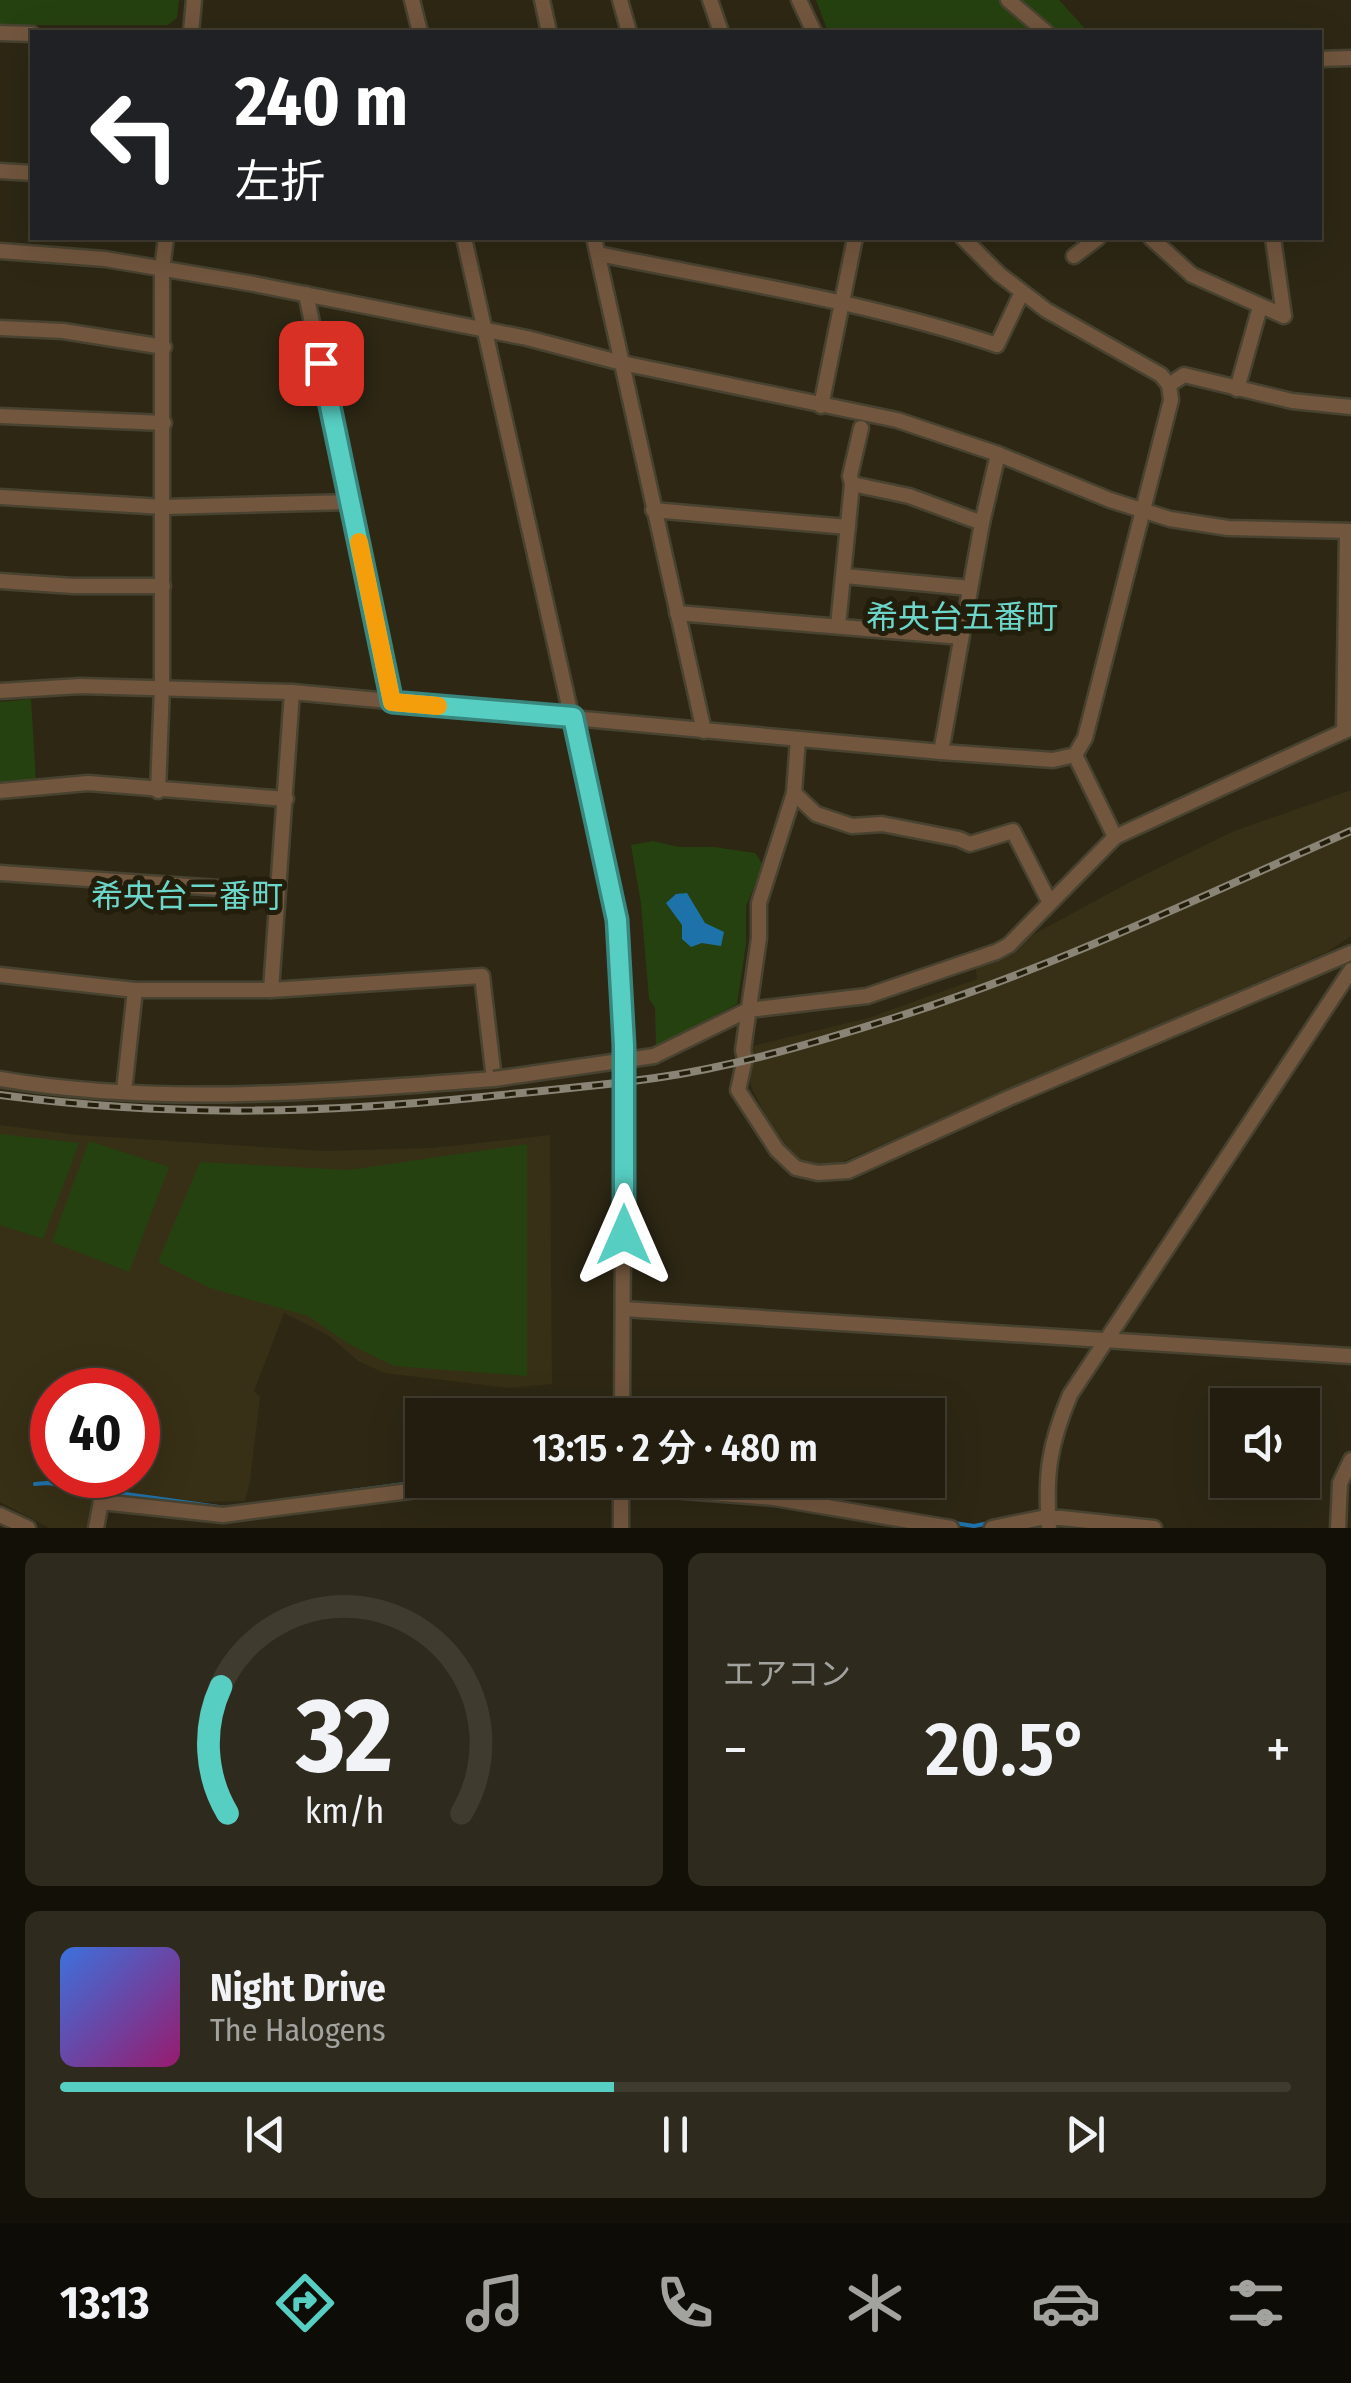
<!DOCTYPE html>
<html lang="ja">
<head>
<meta charset="utf-8">
<style>
  body { margin:0; font-family:"Fira Sans Condensed","Noto Sans JP",sans-serif; background:#2e2a1d; color:#f1f3f6; height:100vh; display:flex; flex-direction:column; font-size:38px; white-space:nowrap }
  * { box-sizing:border-box; margin:0 }
  p { font-size:32px; color:#a2a29e }
  .icon { flex:none; width:55px; height:55px; fill:none; stroke:currentColor; stroke-width:2; stroke-linecap:round; stroke-linejoin:round }
  .map { position:relative; height:1528px; overflow:hidden }
  .drawer { display:flex; flex-direction:column; gap:25px; padding:25px; background:#131008; flex:1 }
  .drawer>* { flex:none }
  .banner { position:absolute; left:30px; top:30px; width:1292px; height:210px; border-radius:0px; box-shadow:0 10px 40px #0002,0 0 0 2px #3f3b2f; background:#202124; color:#fff; overflow:hidden }
  .fabs { position:absolute; left:1210px; top:1388px; display:grid; gap:20px }
  .fabs a { display:grid; place-items:center; width:110px; height:110px; border-radius:0px; background:#221d0f; box-shadow:0 10px 40px #0002,0 0 0 2px #3f3b2f; font-size:50px }
  .speed { position:absolute; left:30px; top:1368px; display:flex; gap:20px; font-size:50px; font-weight:700; text-align:center }
  .speed>* { display:grid; place-content:center; width:130px; height:130px; border-radius:50%; background:#221d0f; box-shadow:0 10px 40px #0002,0 0 0 2px #3f3b2f; line-height:1 }
  .speed .limit { border:15px solid #d22; background:#fff; color:#111 }
  .pin { position:absolute; display:grid; place-items:center; width:85px; height:85px; color:#fff; margin:-42px; border-radius:20px; box-shadow:0 5px 15px #0006 }
  .me { position:absolute; width:110px; margin:-55px; rotate:0deg; stroke-linejoin:round; filter:drop-shadow(0 0 8px #0008) }
  .turn { display:flex; align-items:center; gap:35px; height:210px; padding:0 40px; font-size:45px }
  .turn .icon { width:130px; height:130px; stroke-width:2.5 }
  .turn b { display:block; font-size:70px; line-height:85px }
  .big { font-size:75px; font-weight:600; line-height:1.1 }
  .drawer .tile { flex:1; display:flex; flex-direction:column; justify-content:center; gap:15px; min-width:0; padding:0 35px; border-radius:15px; background:#2e2a1d }
  .drawer .dial { align-items:center; gap:0 }
  .dial svg { height:260px; overflow:visible; fill:none; stroke:#3f3b2f; stroke-width:7; stroke-linecap:round; text-anchor:middle }
  .dial text { fill:#f1f3f6; stroke:none }
  .song { display:flex; align-items:center; gap:30px }
  .cover { width:120px; height:120px; border-radius:15px; background:linear-gradient(135deg,hsl(220 70% 55%),hsl(320 70% 35%)) }
  .played { height:10px; border-radius:5px; background:linear-gradient(90deg,#57cec2 45%,#3f3b2f 45%) }
  .keys { display:flex; justify-content:space-around; direction:ltr }
  .heat { display:flex; justify-content:space-between; align-items:center; font-size:55px; direction:ltr }
  .drawer .tiles { flex:1; display:grid; gap:25px; grid-template-columns:1fr 1fr }
  .tile:last-child { grid-column:span 2 }
  .trip { position:absolute; left:405px; top:1398px; width:540px; height:100px; border-radius:0px; background:#221d0f; box-shadow:0 10px 40px #0002,0 0 0 2px #3f3b2f; font-weight:600; line-height:100px; text-align:center }
  .tabs { display:flex; height:160px; justify-content:space-around; align-items:center; background:#0e0c06; color:#a2a29e }
  .tabs .icon { width:70px; height:70px }
  .tabs .current { color:#57cec2 }
  .tabs b { font-size:45px; color:#f1f3f6 }
  .map>svg:first-child { display:block }
  .built { fill:#373016; fill-rule:evenodd }
  .green { fill:#264110 }
  .water { fill:#1e72aa }
  .lines { fill:none; stroke-linecap:round; stroke-linejoin:round }
  .stream { stroke:#1e72aa; stroke-width:4 }
  .minor-casing { stroke:#484230; stroke-width:19 }
  .minor { stroke:#72563e; stroke-width:14 }
  .rail-casing { stroke:#898475; stroke-width:8 }
  .rail { stroke:#231e0b; stroke-width:4; stroke-dasharray:11; stroke-linecap:butt }
  .minor-bridge-casing { stroke:#484230; stroke-width:19; stroke-linecap:butt }
  .minor-bridge { stroke:#72563e; stroke-width:14 }
  .route-casing { stroke:#39867e; stroke-width:25 }
  .route { stroke:#57cec2; stroke-width:18 }
  .slow { stroke:#f59e0b; stroke-width:18 }
  .labels { text-anchor:middle; stroke-width:10; stroke-linejoin:round; paint-order:stroke }
  .quarter-label { font-size:32px; fill:#6cd6cb; stroke:#231e0b }
</style>
</head>
<body>
<div class="map">
<svg width="1351" height="1528" viewBox="0 0 1351 1528">
  <rect width="100%" height="100%" fill="#2d2714"/>
  <!-- built -->
  <g class="built">
    <polygon points="1351,790 1351,936 1329,951 837,1164 813,1168 799,1165 780,1143 753,1091 747,1074 749,1047 868,1018 977,979 975,966 1134,880 1234,831"/>
    <path d="M0,1125l78,10 245,16 109,-3 118,-13 2,249 -43,4 -125,-15 -26,-12 -30,-26 -44,-22 -30,78 6,6 -10,84 -5,20 -79,2 -70,-7 -8,32h-39l-49,-26zM52,1390h86v85h-86z"/>
  </g>
  <!-- green -->
  <g class="green">
    <polygon points="0,0 179,0 177,18 168,25 0,25"/>
    <polygon points="816,0 1059,0 1088,32 828,32"/>
    <polygon points="31,699 36,781 0,785 0,702"/>
    <polygon points="653,841 679,847 714,847 755,853 763,865 746,906 746,944 737,1004 656,1047 655,1008 649,999 641,904 631,845"/>
    <polygon points="0,1134 79,1143 43,1239 0,1225"/>
    <polygon points="89,1141 169,1167 129,1272 52,1242"/>
    <polygon points="527,1144 527,1376 394,1366 349,1344 308,1316 210,1288 158,1262 200,1162 349,1170"/>
  </g>
  <!-- water -->
  <polygon class="water" points="687,893 705,923 724,932 721,946 702,943 691,947 682,939 682,925 666,903 676,894"/>
  <g class="lines">
    <!-- stream -->
    <g class="stream">
      <polyline points="35,1484 47,1483 226,1508 433,1480"/>
      <polyline points="954,1523 974,1526 989,1523"/>
    </g>
    <defs>
      <g id="minor">
        <polyline points="412,0 420,32"/>
        <polyline points="542,0 549,32"/>
        <polyline points="620,0 629,32"/>
        <polyline points="710,0 721,32"/>
        <polyline points="799,0 814,32"/>
        <polyline points="1008,0 1046,32"/>
        <polyline points="191,32 194,0"/>
        <polyline points="0,33 32,34"/>
        <polyline points="1320,59 1351,58"/>
        <polyline points="0,171 32,173"/>
        <polyline points="464,238 617,920 624,1045 622,1415"/>
        <polyline points="594,238 704,731"/>
        <polyline points="1151,238 1192,275 1284,316 1273,238"/>
        <polyline points="0,251 105,259 254,284 527,338 622,363 897,420 998,454 1110,500 1170,519 1228,528 1351,531"/>
        <path d="M598,254c133,27 270,48 399,91l25,-53"/>
        <polyline points="1074,256 1098,238"/>
        <polyline points="306,294 392,702"/>
        <polyline points="0,328 63,331 164,347"/>
        <polyline points="1169,385 1184,375 1292,401 1351,407"/>
        <polyline points="1237,389 1260,307"/>
        <polyline points="821,406 855,238"/>
        <polyline points="0,416 164,423"/>
        <polyline points="852,484 909,496 982,523"/>
        <polyline points="0,497 164,507 351,502"/>
        <polyline points="653,510 848,527"/>
        <polyline points="845,576 970,588"/>
        <polyline points="0,581 73,586 163,586"/>
        <polyline points="677,613 961,637"/>
        <polyline points="838,626 852,484 850,476 861,428"/>
        <polyline points="0,691 80,686 292,692 941,752 1053,760 1075,755 1085,738 1171,400 1169,385 1161,375 1046,310 999,274 963,238"/>
        <polyline points="1344,731 1347,531"/>
        <polyline points="798,739 794,793 759,903 759,938 743,1050 745,1059 738,1090 777,1150 796,1168 818,1173 848,1171 1009,1098 1351,953"/>
        <polyline points="941,752 982,523 998,454"/>
        <polyline points="1075,755 1115,837"/>
        <polyline points="0,791 88,783 286,799"/>
        <polyline points="158,791 162,687 162,270 166,238"/>
        <polyline points="794,793 816,814 852,826 882,824 959,839 970,844 1013,831 1050,903"/>
        <polyline points="0,873 277,892"/>
        <path d="M0,975l135,15h136l211,-14 12,103c-164,12 -331,28 -494,0"/>
        <polyline points="271,990 292,692"/>
        <polyline points="654,1056 748,1010 867,996 996,952 1009,945 1115,837 1351,728"/>
        <polyline points="124,1091 135,990"/>
        <polyline points="624,1309 1351,1356"/>
        <polyline points="0,1515 28,1528"/>
        <polyline points="96,1528 101,1502 223,1515 448,1486 621,1486 774,1498 951,1528"/>
        <polyline points="621,1528 621,1480"/>
        <polyline points="992,1528 1041,1518 1061,1518 1154,1528"/>
        <path d="M1049,1528c-4,-53 0,-83 21,-133l281,-425"/>
        <polyline points="1338,1528 1340,1483 1351,1460"/>
      </g>
    </defs>
    <!-- minor casing -->
    <use href="#minor" class="minor-casing"/>
    <!-- minor -->
    <use href="#minor" class="minor"/>
    <defs>
      <path id="rail" d="M0,1095c166,22 316,19 482,2 58,-6 116,-11 173,-19 82,-12 163,-36 242,-61 156,-49 305,-121 454,-186"/>
    </defs>
    <!-- rail casing -->
    <use href="#rail" class="rail-casing"/>
    <!-- rail -->
    <use href="#rail" class="rail"/>
    <defs>
      <polyline id="minor-bridge" points="494,1079 654,1056"/>
    </defs>
    <!-- minor-bridge casing -->
    <use href="#minor-bridge" class="minor-bridge-casing"/>
    <!-- minor-bridge -->
    <use href="#minor-bridge" class="minor-bridge"/>
  </g>
  <g class="lines">
    <defs>
      <polyline id="route" points="321,363 392,702 573,717 617,920 624,1045 624,1235"/>
    </defs>
    <!-- route casing -->
    <use href="#route" class="route-casing"/>
    <!-- route -->
    <use href="#route" class="route"/>
    <!-- slow -->
    <polyline class="slow" points="359,542 392,702 438,706"/>
  </g>
  <g class="labels">
    <!-- quarter labels -->
    <g class="quarter-label">
      <text x="962" y="628">希央台五番町</text>
      <text x="187" y="907">希央台二番町</text>
    </g>
  </g>
</svg>
<div class="fabs">
<a><svg class="icon" aria-label="sound" viewBox="0 0 24 24"><path d="M4 9h4l5-4v14l-5-4H4zM17 9q2 3 0 6"/></svg></a>
</div>
<div class="speed"><div class="limit">40</div></div>
<div class="pin" style="left:321px;top:363px;background:#d93025"><svg class="icon" aria-label="arrive" viewBox="0 0 24 24"><path d="M6 21V4h12l-3 4 3 4H6"/></svg></div>
<svg class="me" style="left:624px;top:1235px" viewBox="-20 -20 40 40"><path d="M0-17L14 15 0 8-14 15z" fill="#57cec2" stroke="#fff" stroke-width="4"/></svg>
<div class="trip">13:15 · 2 分 · 480 m</div>
<div class="banner">
<div class="turn"><svg class="icon" aria-label="left" viewBox="0 0 24 24"><path d="M17 20v-9H6M10 6l-5 5 5 5"/></svg><div><b>240 m</b>左折</div></div>
</div>
</div>
<section class="drawer">
<div class="tiles">
<div class="tile dial"><svg viewBox="0 0 100 80">
<path d="M14 69A42 42 0 1 1 86 69"/>
<path d="M14 69A42 42 0 0 1 12 30" stroke="#57cec2"/>
<text x="50" y="56" font-size="32" font-weight="700">32</text>
<text x="50" y="72" font-size="11">km/h</text>
</svg></div>
<div class="tile"><p>エアコン</p>
<div class="heat"><a>−</a><b class="big">20.5°</b><a>+</a></div>
</div>
<div class="tile">
<div class="song"><i class="cover"></i><div><b>Night Drive</b><p>The Halogens</p></div></div>
<div class="played"></div>
<div class="keys"><svg class="icon" aria-label="previous" viewBox="0 0 24 24"><path d="M18 5L8 12l10 7zM5 5v14"/></svg><svg class="icon" aria-label="pause" viewBox="0 0 24 24"><path d="M8 5v14M16 5v14"/></svg><svg class="icon" aria-label="next" viewBox="0 0 24 24"><path d="M6 5l10 7-10 7zM19 5v14"/></svg></div>
</div>
</div>
</section>
<nav class="tabs">
<b>13:13</b>
<svg class="icon current" aria-label="directions" viewBox="0 0 24 24"><path d="M12 3l9 9-9 9-9-9zM9 14v-3h6M13 9l2 2-2 2"/></svg>
<svg class="icon" aria-label="music" viewBox="0 0 24 24"><path d="M9 18V5l10-2v13"/><circle cx="6" cy="18" r="3"/><circle cx="16" cy="16" r="3"/></svg>
<svg class="icon" aria-label="phone" viewBox="0 0 24 24"><path d="M5 4h4l2 5-3 2q2 4 5 5l2-3 5 2v4C11 20 4 13 5 4z"/></svg>
<svg class="icon" aria-label="climate" viewBox="0 0 24 24"><path d="M12 3v18M4 7l16 10M4 17L20 7"/></svg>
<svg class="icon" aria-label="car" viewBox="0 0 24 24"><path d="M5 17H2v-5l4-1 3-4h7l3 4 3 1v5h-3M9 17h6M6 11h13"/><circle cx="7" cy="17" r="2"/><circle cx="17" cy="17" r="2"/></svg>
<svg class="icon" aria-label="filters" viewBox="0 0 24 24"><path d="M4 7h16M4 17h16"/><circle cx="9" cy="7" r="2"/><circle cx="15" cy="17" r="2"/></svg>
</nav>
</body>
</html>
